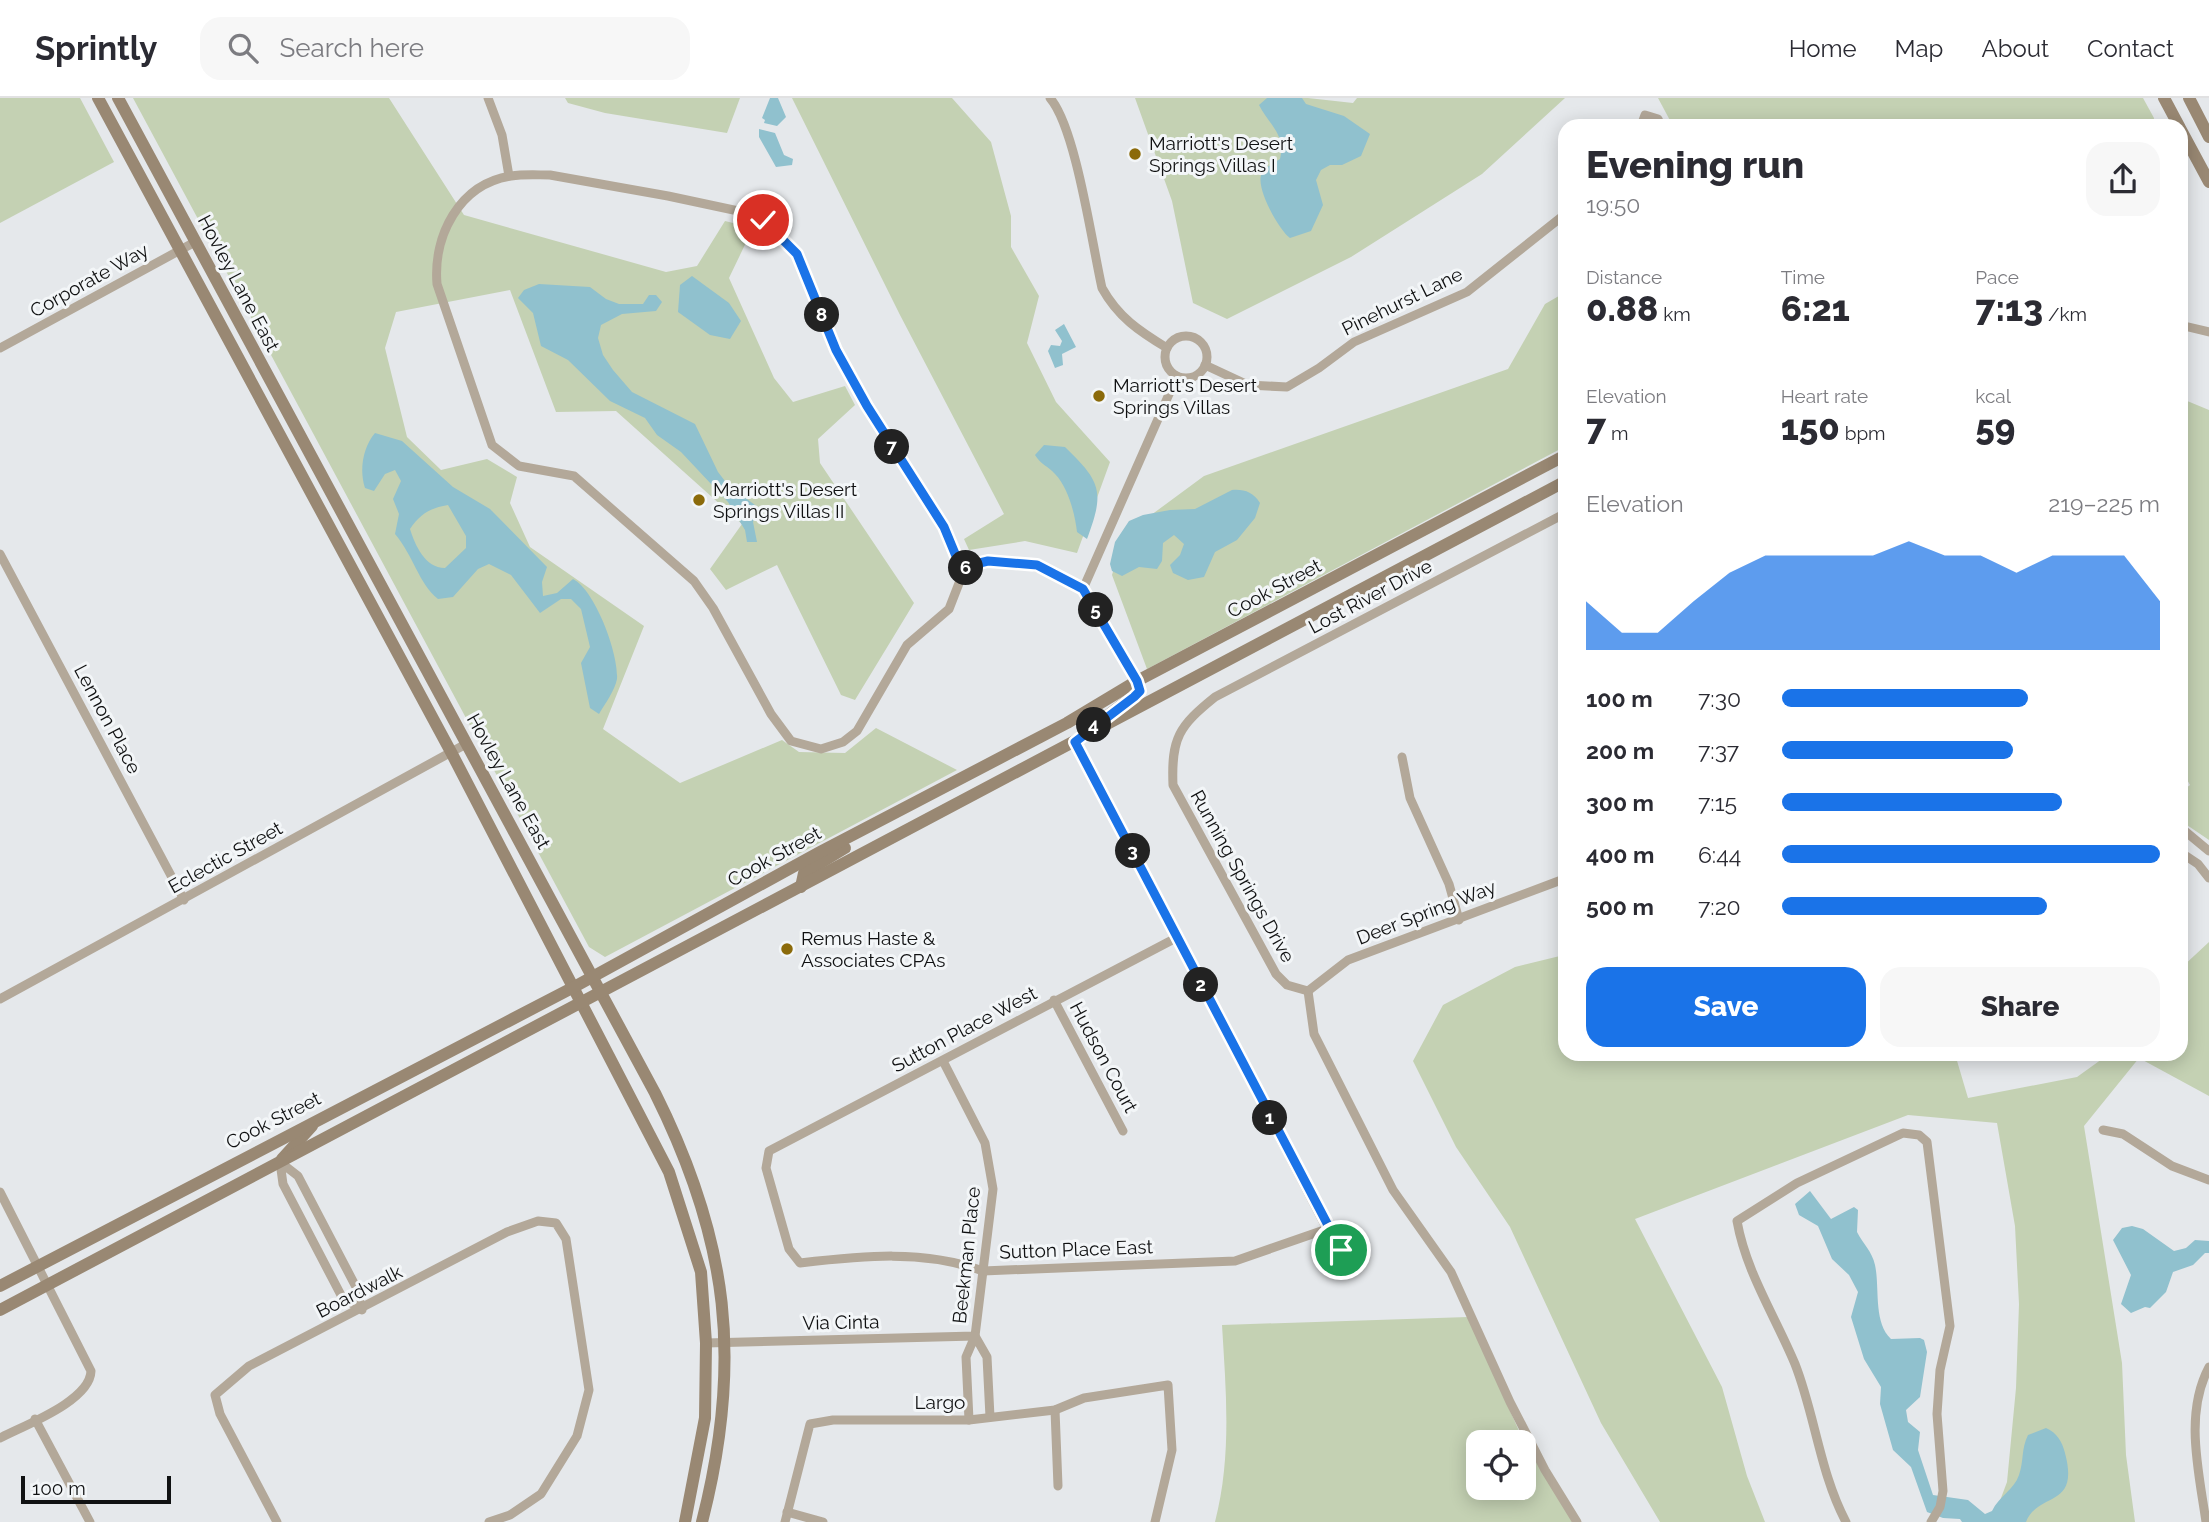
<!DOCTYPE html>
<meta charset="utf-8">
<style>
body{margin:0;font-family:Raleway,sans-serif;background:#f7f7f7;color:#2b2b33;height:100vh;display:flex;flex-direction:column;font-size:26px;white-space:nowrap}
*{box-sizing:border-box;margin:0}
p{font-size:23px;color:#7c7c81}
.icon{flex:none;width:38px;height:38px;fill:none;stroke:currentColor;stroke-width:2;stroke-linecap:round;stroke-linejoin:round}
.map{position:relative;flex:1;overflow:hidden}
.drawer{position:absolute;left:1558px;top:21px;width:630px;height:942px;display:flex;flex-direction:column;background:#fff;border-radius:21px;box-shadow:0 4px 18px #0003}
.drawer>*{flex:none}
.controls{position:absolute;left:1466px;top:1332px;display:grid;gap:14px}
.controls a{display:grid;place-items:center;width:70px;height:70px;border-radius:14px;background:#fff;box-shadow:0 4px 18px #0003;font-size:35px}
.scale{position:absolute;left:21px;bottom:18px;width:150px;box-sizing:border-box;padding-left:7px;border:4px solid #101112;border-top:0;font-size:19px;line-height:24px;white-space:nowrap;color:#101112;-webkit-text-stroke:5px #f3f6f8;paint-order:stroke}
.pin{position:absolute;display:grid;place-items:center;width:60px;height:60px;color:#fff;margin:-30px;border:4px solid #fff;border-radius:50%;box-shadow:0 2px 7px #0007}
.km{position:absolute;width:35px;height:35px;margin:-18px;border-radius:50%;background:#222;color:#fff;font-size:19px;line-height:35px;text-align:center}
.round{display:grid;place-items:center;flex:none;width:74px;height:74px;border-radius:21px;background:#f7f7f7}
.head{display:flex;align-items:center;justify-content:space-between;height:119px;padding:0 28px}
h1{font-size:38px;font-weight:800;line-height:52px}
.stats{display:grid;grid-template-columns:repeat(3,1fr);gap:10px;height:119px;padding:7px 28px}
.stats div{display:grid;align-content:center}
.stats b{font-size:35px;font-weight:800}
.stats small{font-size:19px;font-weight:400}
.stats p{font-size:19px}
.chart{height:196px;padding:14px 28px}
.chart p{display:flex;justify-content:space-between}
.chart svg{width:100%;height:126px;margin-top:7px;fill:#1a73e8;opacity:.7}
.action{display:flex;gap:14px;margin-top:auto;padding:14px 28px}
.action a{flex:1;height:80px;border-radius:21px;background:#1a73e8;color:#fff;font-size:28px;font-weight:800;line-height:80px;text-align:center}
.action a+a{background:#f7f7f7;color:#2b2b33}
ul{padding:0 28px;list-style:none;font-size:23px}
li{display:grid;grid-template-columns:112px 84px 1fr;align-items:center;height:52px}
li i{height:18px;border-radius:9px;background:#1a73e8}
header{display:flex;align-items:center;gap:42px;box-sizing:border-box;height:98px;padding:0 35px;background:#fff;border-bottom:2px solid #e1e1e2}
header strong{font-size:33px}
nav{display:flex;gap:38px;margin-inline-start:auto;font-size:24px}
.search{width:490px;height:63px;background:#f7f7f7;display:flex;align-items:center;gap:18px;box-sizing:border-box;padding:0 24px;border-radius:21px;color:#7c7c81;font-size:26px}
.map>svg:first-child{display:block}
</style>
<header>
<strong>Sprintly</strong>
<div class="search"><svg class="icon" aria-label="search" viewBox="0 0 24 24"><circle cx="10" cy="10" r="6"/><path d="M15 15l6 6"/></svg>Search here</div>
<nav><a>Home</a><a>Map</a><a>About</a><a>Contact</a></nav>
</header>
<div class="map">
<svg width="2209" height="1424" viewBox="0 0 2209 1424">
<rect width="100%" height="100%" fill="#e5e8eb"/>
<!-- green -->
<g fill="#c4d1b3">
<path d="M 0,0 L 80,0 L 114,64 L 0,125 Z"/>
<path d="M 133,0 L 389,0 L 464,117 L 666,174 L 697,168 L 725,123 L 753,130 L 729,180 L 774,280 L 793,304 L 845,288 L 855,307 L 818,341 L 820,365 L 914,505 L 855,602 L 841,597 L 777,467 L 726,492 L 710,471 L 742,426 L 616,313 L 556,314 L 510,192 L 396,214 L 385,250 L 407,339 L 441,372 L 487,361 L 517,379 L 510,405 L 530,449 L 644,528 L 603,631 L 680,685 L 782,642 L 799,654 L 845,655 L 876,630 L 957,672 L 605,859 L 589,849 Z"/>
<path d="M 565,0 L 740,0 L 727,35 L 605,15 L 568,5 Z"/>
<path d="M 792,0 L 952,0 L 991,44 L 1011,118 L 1011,149 L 1039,198 L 1027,245 L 1056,304 L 1110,364 L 1077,455 L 1025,443 L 969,452 L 964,441 L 1004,416 L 900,217 Z"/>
<path d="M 1135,0 L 1308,0 L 1353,5 L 1357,0 L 1565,0 L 1482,76 L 1351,159 L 1227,221 L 1193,205 L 1172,103 Z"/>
<path d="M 1658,0 L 2143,0 L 2154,20 L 2153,28 L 1673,28 Z"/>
<path d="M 1564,195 L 1564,349 L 1147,571 L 1112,477 L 1124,437 L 1204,378 L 1508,271 L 1545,206 Z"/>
<path d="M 2180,300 L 2209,312 L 2209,742 L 2181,723 L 2181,694 L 2190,687 L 2180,669 Z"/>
<path d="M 2209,844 L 2209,998 L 2139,960 L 2084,1028 L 2122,1265 L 2126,1357 L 2135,1424 L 1992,1424 L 2007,1384 L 2016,1290 L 2019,1206 L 2015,1128 L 1997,1025 L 1908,1017 L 1635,1121 L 1722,1289 L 1747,1378 L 1765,1424 L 1660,1424 L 1601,1325 L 1510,1129 L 1456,1049 L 1413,963 L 1443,907 L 1515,869 L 1564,857 L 1564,956 L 1955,956 L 1968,1000 L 2077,979 L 2109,956 L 2180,956 L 2181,870 Z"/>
<path d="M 1468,1219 L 1524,1344 L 1479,1344 L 1479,1390 L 1524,1390 L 1524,1344 L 1573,1424 L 1215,1424 C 1232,1358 1226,1294 1222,1227 Z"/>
</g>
<!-- water -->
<g fill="#90c1ce" fill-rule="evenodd">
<path d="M 770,0 L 778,0 L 786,19 L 777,28 L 764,25 L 765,22 L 762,20 Z"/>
<path d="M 1267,0 L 1302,0 L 1306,6 L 1344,18 L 1370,36 L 1361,58 L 1342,67 L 1330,67 L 1321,72 L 1316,82 L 1323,107 L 1311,133 L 1290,140 C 1279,132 1254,88 1262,75 C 1265,69 1274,65 1280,61 C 1286,36 1269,27 1259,7 Z"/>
<path d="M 759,31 L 775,35 L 784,57 L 793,61 L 792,67 L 776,69 L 759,39 Z"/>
<path d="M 692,178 L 729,205 L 741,223 L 730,241 L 710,237 L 678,214 L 680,187 Z"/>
<path d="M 539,186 L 590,189 L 606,201 L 619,206 L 643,206 L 649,197 L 656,197 L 662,204 L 656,213 L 622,216 L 601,227 L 598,240 L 603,257 L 613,272 L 632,294 L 695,326 L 718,374 L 728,387 L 759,410 L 753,424 L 757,444 L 747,444 L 745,432 L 728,404 L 681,354 L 657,337 L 645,320 L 610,303 L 568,262 L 541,248 L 533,215 L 518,200 L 524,192 Z"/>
<path d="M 1064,226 L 1076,249 L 1062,256 L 1063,267 L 1055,270 L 1048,253 L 1051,247 L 1060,248 L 1062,243 L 1055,232 Z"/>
<path d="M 375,335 L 402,343 L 453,389 L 490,411 L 547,469 L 542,484 L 543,498 L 557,495 L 573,481 C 595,492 619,556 617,581 C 615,592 605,606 599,616 L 590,610 L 581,565 L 590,549 L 581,511 L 571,501 L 561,501 L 540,515 L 511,477 L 489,466 L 478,471 L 453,499 L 438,501 C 419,486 413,457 395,436 L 399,416 L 393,401 L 401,383 L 395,372 L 385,376 L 374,393 L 365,390 C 359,372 363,349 375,335 ZM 448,407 L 466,438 L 466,450 L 445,470 C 425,470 415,447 410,431 C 420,416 430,410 448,407 Z"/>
<path d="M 1044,347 L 1065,349 C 1101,384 1105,393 1087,441 L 1077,434 C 1075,416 1068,389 1055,376 C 1048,368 1041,367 1035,357 Z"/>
<path d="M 1232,392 C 1244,391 1253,394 1260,405 L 1255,420 L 1237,442 L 1215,454 L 1204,479 L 1188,482 L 1173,475 L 1170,467 L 1180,457 L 1184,446 L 1174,437 L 1163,445 L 1162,463 L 1157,471 L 1139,469 L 1122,478 L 1112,473 L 1110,466 L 1115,444 L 1129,423 L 1143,417 L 1170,412 L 1195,411 Z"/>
<path d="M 1810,1093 L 1831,1121 L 1854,1109 L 1858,1112 L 1857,1134 C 1863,1146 1872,1153 1875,1167 C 1880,1190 1873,1224 1891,1241 L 1920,1240 L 1924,1242 L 1927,1254 L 1920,1299 L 1906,1312 L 1908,1324 L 1920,1334 L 1918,1352 L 1933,1397 L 1968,1402 L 1985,1416 L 1992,1413 C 1999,1398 2014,1392 2019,1377 C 2024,1363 2021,1351 2028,1337 L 2046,1330 C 2057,1335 2062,1343 2065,1355 C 2080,1411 2038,1393 2026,1424 L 1962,1424 L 1960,1421 L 1943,1420 L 1927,1414 L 1911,1369 L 1893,1352 L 1880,1306 L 1881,1289 L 1864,1261 L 1851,1219 L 1858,1194 L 1849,1177 L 1832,1161 L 1818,1128 L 1799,1117 L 1795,1106 Z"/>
<path d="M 2132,1128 L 2143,1131 L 2174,1153 L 2186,1150 L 2195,1142 L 2209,1143 L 2209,1155 L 2205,1155 L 2193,1167 L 2173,1174 L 2166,1194 L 2150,1210 L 2145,1209 L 2131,1215 L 2121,1206 L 2131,1177 L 2113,1142 L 2122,1130 Z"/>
</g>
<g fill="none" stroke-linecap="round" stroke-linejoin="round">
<!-- street -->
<g stroke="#b3a899" stroke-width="9">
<path d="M 488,0 L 502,37 L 509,78"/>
<path d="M 1050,0 C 1076,30 1092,146 1102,190 C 1118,219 1139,233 1167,250"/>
<path d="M 1641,28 L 1645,17 L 1658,21 L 1661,28"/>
<path d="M 550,77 L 668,98 L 743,114 L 763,122 L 797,156 L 836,252 L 867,308 L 944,429 L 963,475 L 949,511 L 907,547 L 857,633 L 843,644 L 821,651 L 791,643 L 771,616 L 713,510 L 694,483 L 574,378 L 519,368 L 492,347 L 437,186 C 433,138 459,86 511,78 C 524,76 537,77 550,77 Z"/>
<path d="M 2180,227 L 2209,234"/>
<circle cx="1186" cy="259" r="21"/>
<path d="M 0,250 L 195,144"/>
<path d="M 1205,267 L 1248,287 L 1287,289 L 1319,270 L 1354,244 L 1467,194 L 1564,117"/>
<path d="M 1564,416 L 1215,599 C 1179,628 1171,640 1173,687 L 1276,876 L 1287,887 L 1308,893 L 1314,936 L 1393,1092 L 1451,1174 L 1510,1304 L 1545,1372 L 1577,1424"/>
<path d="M 0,456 L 184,802"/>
<path d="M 963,475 L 967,468 C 1015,455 1042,470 1083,491"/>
<path d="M 1137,583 L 1083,491 L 1177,278"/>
<path d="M 1075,644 L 1327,1131 L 1341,1152"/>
<path d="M 1402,659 L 1410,700 L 1449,786 L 1459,822"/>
<path d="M 2180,729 L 2209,753"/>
<path d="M 2180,754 L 2198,766 L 2209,780"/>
<path d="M 1176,840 L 769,1053 L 766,1070 L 789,1151 L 800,1165 C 862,1158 924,1151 983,1173 L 1235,1163 L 1327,1131"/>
<path d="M 1308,893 L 1348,862 L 1564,781"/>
<path d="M 0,901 L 466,646"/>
<path d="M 1054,902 L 1123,1033"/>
<path d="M 2103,1032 L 2123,1036 L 2172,1068 L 2209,1082"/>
<path d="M 280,1064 L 298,1078 L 356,1189 L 362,1212 L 342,1199 L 283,1086 Z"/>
<path d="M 0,1094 L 91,1273 C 90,1303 25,1327 0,1340"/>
<path d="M 706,1245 L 975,1238 L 993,1091 L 985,1045 L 943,963"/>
<path d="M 1055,1312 L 1058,1388"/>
<path d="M 35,1321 L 90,1424"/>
<path d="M 969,1322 L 966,1259 L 975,1238 L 987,1259 L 990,1319"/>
<path d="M 787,1414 L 823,1424"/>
<path d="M 277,1424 L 220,1316 L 215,1297 L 249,1268 L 507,1134 L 538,1123 L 556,1125 L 566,1141 L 589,1292 L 577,1338 L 541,1396 L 510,1417 L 489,1424"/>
<path d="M 785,1424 L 810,1326 L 833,1322 L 969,1322 L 1055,1312 L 1084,1300 L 1168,1287 L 1172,1352 L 1155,1424"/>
<path d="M 1846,1424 C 1820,1375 1815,1317 1795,1266 C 1775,1218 1746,1174 1737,1123 L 1797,1085 L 1903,1035 L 1919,1037 L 1927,1044 L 1950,1228 L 1940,1272 L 1937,1316 L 1943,1393 L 1940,1409 L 1931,1424"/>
<path d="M 2206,1424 C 2199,1374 2184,1316 2209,1269"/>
</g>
<!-- secondary -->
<g stroke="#998873" stroke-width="12">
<path d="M 98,0 L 451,654 L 669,1074 L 701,1174 L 706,1245 L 705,1320 L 685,1424"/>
<path d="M 118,0 L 655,995 C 729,1143 743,1264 702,1424"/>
<path d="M 2164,0 L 2179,28"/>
<path d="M 2189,0 L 2209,39"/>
<path d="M 2180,30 L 2209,84"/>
<path d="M 1094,628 L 1140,593 L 1137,583"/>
<path d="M 801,789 L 804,775 L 845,750"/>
<path d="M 282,1061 L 312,1028"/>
<path d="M 0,1188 L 574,889 L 820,754 L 1067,625 L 1137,583 L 1564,358"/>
<path d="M 0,1212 L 1564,384"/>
</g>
</g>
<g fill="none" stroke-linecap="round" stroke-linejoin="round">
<defs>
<path id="route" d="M 763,122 L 797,156 L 836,252 L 867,308 L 944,429 L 963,475 L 967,468 L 988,463 L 1037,467 L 1083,491 L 1137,583 L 1140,593 L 1134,599 L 1075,644 L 1341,1152"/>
</defs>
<!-- route casing -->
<use href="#route" stroke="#fff" stroke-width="14"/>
<!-- route -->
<use href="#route" stroke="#1a73e8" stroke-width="9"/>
</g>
<!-- markers -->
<g fill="#8b6a0a" stroke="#f3f6f8" stroke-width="2.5">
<circle cx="1135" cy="56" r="7"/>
<circle cx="1099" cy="298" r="7"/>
<circle cx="699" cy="402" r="7"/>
<circle cx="787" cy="851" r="7"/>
</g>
<g text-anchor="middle" stroke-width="6" stroke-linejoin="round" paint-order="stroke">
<!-- poi labels -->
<g font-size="19" fill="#101112" stroke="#f3f6f8" text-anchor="start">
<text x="1149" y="52">Marriott's Desert<tspan x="1149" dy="22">Springs Villas I</tspan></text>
<text x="1113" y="294">Marriott's Desert<tspan x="1113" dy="22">Springs Villas</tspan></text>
<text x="713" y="398">Marriott's Desert<tspan x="713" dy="22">Springs Villas II</tspan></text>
<text x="801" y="847">Remus Haste &amp;<tspan x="801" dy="22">Associates CPAs</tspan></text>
</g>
<!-- street labels -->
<g font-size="19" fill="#101112" stroke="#f3f6f8">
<text transform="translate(89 182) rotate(-29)" y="7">Corporate Way</text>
<text transform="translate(239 185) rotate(62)" y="7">Hovley Lane East</text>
<text transform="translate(1402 203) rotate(-26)" y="7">Pinehurst Lane</text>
<text transform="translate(1274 490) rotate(-28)" y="7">Cook Street</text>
<text transform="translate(1370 498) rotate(-28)" y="7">Lost River Drive</text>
<text transform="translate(108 621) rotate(62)" y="7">Lennon Place</text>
<text transform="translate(509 683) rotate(61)" y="7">Hovley Lane East</text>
<text transform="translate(774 758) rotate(-29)" y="7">Cook Street</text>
<text transform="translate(225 759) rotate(-29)" y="7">Eclectic Street</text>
<text transform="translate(1243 778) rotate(61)" y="7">Running Springs Drive</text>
<text transform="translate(1426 814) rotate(-21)" y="7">Deer Spring Way</text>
<text transform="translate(964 931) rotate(-28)" y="7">Sutton Place West</text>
<text transform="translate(1104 959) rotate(62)" y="7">Hudson Court</text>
<text transform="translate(273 1022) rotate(-27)" y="7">Cook Street</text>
<text transform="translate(1076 1151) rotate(-2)" y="7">Sutton Place East</text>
<text transform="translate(966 1157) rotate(-84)" y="7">Beekman Place</text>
<text transform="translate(359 1193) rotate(-27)" y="7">Boardwalk</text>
<text transform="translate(841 1224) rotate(-1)" y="7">Via Cinta</text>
<text x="940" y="1311">Largo</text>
</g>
</g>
</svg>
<div class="controls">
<a><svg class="icon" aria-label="locate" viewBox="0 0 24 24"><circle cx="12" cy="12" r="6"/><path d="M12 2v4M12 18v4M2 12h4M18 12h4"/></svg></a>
</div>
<div class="scale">100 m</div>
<div class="pin" style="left:1341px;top:1152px;background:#1e9e55"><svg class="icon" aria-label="arrive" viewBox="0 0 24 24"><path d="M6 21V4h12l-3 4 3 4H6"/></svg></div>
<div class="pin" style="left:763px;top:122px;background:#d93025"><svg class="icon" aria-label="check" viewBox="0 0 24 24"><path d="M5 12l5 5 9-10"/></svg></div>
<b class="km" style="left:1270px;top:1020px">1</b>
<b class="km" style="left:1201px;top:887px">2</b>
<b class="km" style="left:1133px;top:753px">3</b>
<b class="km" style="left:1094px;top:627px">4</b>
<b class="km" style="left:1096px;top:512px">5</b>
<b class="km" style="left:966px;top:470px">6</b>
<b class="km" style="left:892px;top:349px">7</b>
<b class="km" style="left:822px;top:217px">8</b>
<section class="drawer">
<div class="head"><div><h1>Evening run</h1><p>19:50</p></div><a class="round"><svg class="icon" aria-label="share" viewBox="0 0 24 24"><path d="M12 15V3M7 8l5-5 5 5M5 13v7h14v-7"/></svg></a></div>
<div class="stats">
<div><p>Distance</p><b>0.88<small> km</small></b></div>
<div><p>Time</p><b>6:21</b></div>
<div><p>Pace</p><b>7:13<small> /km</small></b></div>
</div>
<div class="stats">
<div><p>Elevation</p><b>7<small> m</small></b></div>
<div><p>Heart rate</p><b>150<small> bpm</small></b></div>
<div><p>kcal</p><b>59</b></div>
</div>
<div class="chart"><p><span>Elevation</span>219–225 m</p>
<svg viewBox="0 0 160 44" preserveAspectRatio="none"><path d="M0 44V27L10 38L20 38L30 27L40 17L50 11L60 11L70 11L80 11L90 6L100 11L110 11L120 17L130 11L140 11L150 11L160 27V44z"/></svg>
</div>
<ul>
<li><b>100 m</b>7:30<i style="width:65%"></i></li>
<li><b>200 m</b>7:37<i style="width:61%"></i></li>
<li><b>300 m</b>7:15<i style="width:74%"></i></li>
<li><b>400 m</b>6:44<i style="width:100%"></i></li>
<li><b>500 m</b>7:20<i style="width:70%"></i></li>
</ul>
<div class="action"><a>Save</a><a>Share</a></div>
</section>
</div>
